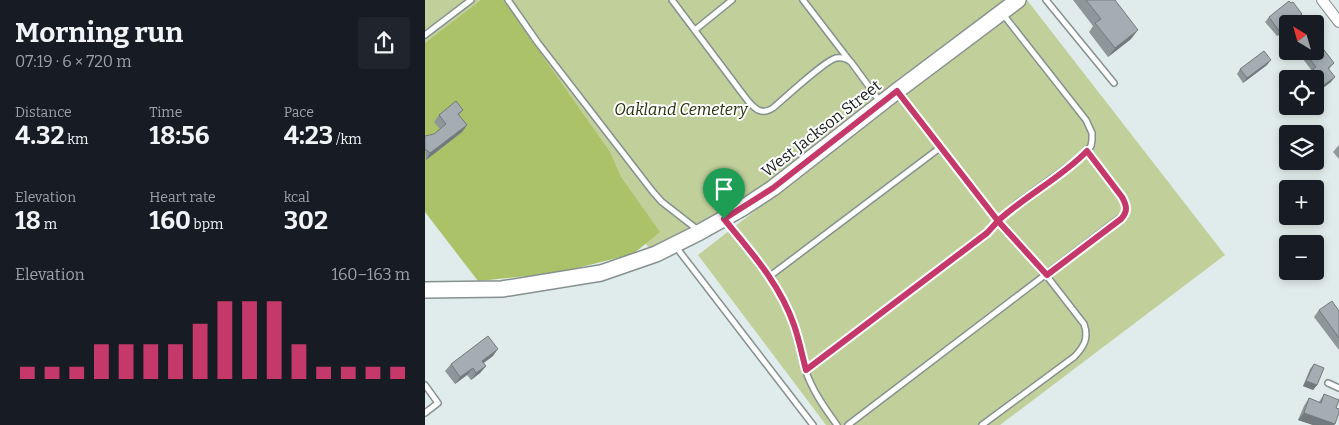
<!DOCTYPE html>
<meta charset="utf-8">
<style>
body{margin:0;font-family:Bitter,serif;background:#20242c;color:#f1f3f6;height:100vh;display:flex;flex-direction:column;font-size:19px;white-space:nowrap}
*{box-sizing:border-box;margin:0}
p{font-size:16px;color:#9ea1a6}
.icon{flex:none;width:28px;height:28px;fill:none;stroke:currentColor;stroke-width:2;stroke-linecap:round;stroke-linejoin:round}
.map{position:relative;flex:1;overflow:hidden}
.details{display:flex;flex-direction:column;background:#171b24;width:425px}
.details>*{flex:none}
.needle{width:32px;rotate:323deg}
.controls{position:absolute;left:854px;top:15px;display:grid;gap:10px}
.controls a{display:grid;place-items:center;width:45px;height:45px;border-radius:5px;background:#171b24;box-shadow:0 2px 8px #0003;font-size:25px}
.pin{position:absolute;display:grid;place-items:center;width:42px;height:42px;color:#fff;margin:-51px -21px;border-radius:50% 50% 50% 0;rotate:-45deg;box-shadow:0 0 5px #0007}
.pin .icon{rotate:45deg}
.round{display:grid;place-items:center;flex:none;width:52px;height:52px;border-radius:5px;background:#20242c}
.head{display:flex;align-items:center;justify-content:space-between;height:85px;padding:0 15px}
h1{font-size:28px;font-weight:700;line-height:38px}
.stats{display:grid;grid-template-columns:repeat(3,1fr);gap:8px;height:85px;padding:5px 15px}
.stats div{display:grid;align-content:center}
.stats b{font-size:25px;font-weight:700}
.stats small{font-size:14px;font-weight:400}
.stats p{font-size:14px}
.chart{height:140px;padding:10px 15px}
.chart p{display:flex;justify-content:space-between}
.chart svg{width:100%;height:90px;margin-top:5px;stroke:#c4386a;stroke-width:6}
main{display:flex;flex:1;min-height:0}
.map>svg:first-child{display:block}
</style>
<main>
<section class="details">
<div class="head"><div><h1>Morning run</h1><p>07:19 · 6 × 720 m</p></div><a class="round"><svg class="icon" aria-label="share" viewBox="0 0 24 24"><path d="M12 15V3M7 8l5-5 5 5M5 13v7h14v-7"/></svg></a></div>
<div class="stats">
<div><p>Distance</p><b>4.32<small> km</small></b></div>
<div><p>Time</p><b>18:56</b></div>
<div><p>Pace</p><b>4:23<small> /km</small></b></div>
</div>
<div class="stats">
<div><p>Elevation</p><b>18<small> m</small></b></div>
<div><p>Heart rate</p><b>160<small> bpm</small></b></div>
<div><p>kcal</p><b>302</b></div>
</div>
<div class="chart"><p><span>Elevation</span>160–163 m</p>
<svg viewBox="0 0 160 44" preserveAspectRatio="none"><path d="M5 44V38M15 44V38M25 44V38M35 44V27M45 44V27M55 44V27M65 44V27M75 44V17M85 44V6M95 44V6M105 44V6M115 44V27M125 44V38M135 44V38M145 44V38M155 44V38"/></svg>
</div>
</section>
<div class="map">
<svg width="914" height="425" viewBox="0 0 914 425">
<rect width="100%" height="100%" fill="#e0eceb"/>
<!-- green -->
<g fill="#c1d09b">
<path d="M 0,0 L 583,0 L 346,183 L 295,212 L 224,248 L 59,31 L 0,76 Z"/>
<path d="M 602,0 L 800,255 L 575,425 L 401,425 L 273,255 Z"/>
</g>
<!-- forest -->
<path fill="#abc269" d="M 56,0 L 78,0 L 185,152 L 196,177 L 235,232 L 208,254 L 132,273 L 53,281 L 0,212 L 0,43 Z"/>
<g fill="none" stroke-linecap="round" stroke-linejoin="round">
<defs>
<g id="lane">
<path d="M 83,0 L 113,43 L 228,192 L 237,202 L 273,230"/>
<path d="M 247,0 L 323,101 C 331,110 337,115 348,108 C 360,98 399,61 411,58 C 417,57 421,58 426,62 L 456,103"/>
<path d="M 378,0 L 424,60"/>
<path d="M 621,0 L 689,83"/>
<path d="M 270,30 L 307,0"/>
<path d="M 0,35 L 46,0"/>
<path d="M 473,92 L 573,221 L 621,275 L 659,324 C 664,338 659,347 649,357 L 557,425"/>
<path d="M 299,219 C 322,247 346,274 361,307 C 371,326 374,348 380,369 C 387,390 399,407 412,425"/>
<path d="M 251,247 L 388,425"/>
<path d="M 345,276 L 516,147"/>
<path d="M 381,370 L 562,233 L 590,205 L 656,157 L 666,146 L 667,140 L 667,133 L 661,120 L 577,13"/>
<path d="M 903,383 L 914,388"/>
<path d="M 0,385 L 13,403 L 0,413"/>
<path d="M 423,425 L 700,214 L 701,204 L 697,197 L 663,151"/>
</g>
<path id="street" d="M 897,0 L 914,22"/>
<path id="secondary" d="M 0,290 L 77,289 L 176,273 L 231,254 L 275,232 L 316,209 L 348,188 L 472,91 L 593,0"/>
</defs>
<!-- lane casing -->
<use href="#lane" stroke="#85908f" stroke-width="8"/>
<!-- street casing -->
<use href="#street" stroke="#85908f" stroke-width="12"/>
<!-- secondary casing -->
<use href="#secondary" stroke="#85908f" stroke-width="18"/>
<!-- lane -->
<use href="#lane" stroke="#fff" stroke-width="5"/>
<!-- street -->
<use href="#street" stroke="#fff" stroke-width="10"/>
<!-- secondary -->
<use href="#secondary" stroke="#fff" stroke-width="15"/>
</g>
<!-- wall -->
<g fill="#8d9699">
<path d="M 648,0 L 690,0 L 706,39 L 683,57 L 664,32 L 668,26 Z"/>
<path d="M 877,14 L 874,19 L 870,22 L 862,24 L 862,38 L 858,32 L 852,36 L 840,22 L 844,17 Z"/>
<path d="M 864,51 L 890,51 L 909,63 L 904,69 L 906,82 L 895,90 L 890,83 L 890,79 L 888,79 L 888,78 L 885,74 L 887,71 L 875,55 L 870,59 Z"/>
<path d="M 842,65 L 818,83 L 812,74 L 815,69 Z"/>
<path d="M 38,110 L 34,115 L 42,125 L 37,132 L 1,160 L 0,136 L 9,134 L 15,129 L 9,122 L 14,115 Z"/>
<path d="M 914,145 L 914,159 L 908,152 Z"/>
<path d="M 894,310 L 914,311 L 914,350 L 889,317 Z"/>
<path d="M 68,356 L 58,363 L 61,366 L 55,373 L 46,380 L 42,375 L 30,384 L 20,371 L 26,364 Z"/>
<path d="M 889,364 L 892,385 L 888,390 L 878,386 L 885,369 Z"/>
<path d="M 899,394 L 911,408 L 909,425 L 888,425 L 873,420 L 879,406 L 884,398 L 894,402 Z"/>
</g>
<!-- shaded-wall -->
<g fill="#737a7d">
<path d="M 877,14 L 874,19 L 868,24 L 869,21 Z"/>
<path d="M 861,27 L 858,32 L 852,36 L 855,32 Z"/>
<path d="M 713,30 L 706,39 L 683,57 L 690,48 Z"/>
<path d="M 878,51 L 875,55 L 870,59 L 874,54 Z"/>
<path d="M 846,60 L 842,65 L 818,83 L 822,78 Z"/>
<path d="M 910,77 L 906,82 L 895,90 L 899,85 Z"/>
<path d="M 42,125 L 37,132 L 1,160 L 5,153 Z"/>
<path d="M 73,349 L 68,356 L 52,368 L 57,361 Z"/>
<path d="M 61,366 L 55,373 L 46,380 L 51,373 Z"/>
<path d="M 48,368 L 42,375 L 30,384 L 35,377 Z"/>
<path d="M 881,381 L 892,385 L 888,390 L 878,386 Z"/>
<path d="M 879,413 L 910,424 L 909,425 L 888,425 L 873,420 Z"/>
</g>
<!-- building -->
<g fill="#a4aeb2" stroke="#737a7d">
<path d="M 661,0 L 690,0 L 713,30 L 690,48 L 670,23 L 676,19 Z"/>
<path d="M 864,1 L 866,3 L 868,2 L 877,14 L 869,21 L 871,24 L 862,24 L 862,29 L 861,27 L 855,32 L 844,17 Z"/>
<path d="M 890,38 L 909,63 L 903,68 L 910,77 L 899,85 L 891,75 L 892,74 L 888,69 L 891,67 L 879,51 L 890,51 Z"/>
<path d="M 839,51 L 846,60 L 822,78 L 815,69 Z"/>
<path d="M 871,51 L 877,51 L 874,54 Z"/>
<path d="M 31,101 L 38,110 L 33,114 L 42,125 L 5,153 L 2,150 L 0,150 L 0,136 L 9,134 L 21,124 L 14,115 Z"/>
<path d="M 907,301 L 914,311 L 914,338 L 894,310 Z"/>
<path d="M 63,336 L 73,349 L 57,361 L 61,366 L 51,373 L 48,368 L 35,377 L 26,364 Z"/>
<path d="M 889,364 L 899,368 L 892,385 L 881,381 Z"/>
<path d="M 899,394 L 914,400 L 911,408 L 914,409 L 914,413 L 910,424 L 879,413 L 884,398 L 896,403 Z"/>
</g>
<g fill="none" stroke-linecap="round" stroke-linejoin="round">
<defs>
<path id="route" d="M 299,219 C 326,252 355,284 369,325 C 374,339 377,355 381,370 L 562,233 L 573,221 L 622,275 L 696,219 C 703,211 702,206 697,197 L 662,151 C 636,178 601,195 573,221 L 472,91 L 348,188 L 299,219"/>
</defs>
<!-- route casing -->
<use href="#route" stroke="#fff" stroke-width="10"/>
<!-- route -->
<use href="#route" stroke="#c4386a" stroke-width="6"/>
</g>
<g text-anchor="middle" stroke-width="4" stroke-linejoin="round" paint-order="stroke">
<!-- park labels -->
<g font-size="16" font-style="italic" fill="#27300a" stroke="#fff">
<text x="256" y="115">Oakland Cemetery</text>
</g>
<!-- street labels -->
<g font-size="16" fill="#191e1d" stroke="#fff">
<text transform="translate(396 128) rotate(-38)" y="6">West Jackson Street</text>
</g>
</g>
</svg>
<div class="controls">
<a><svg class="needle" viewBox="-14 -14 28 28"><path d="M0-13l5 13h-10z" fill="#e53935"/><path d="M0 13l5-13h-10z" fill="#9ea1a6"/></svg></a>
<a><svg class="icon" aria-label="locate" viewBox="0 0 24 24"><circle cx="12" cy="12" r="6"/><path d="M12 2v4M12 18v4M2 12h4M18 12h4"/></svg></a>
<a><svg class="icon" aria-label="layers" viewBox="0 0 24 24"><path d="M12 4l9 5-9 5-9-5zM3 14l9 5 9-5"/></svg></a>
<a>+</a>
<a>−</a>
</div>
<div class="pin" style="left:299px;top:219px;background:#1e9e55"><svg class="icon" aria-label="arrive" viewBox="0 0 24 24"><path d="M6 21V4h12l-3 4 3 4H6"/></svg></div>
</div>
</main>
